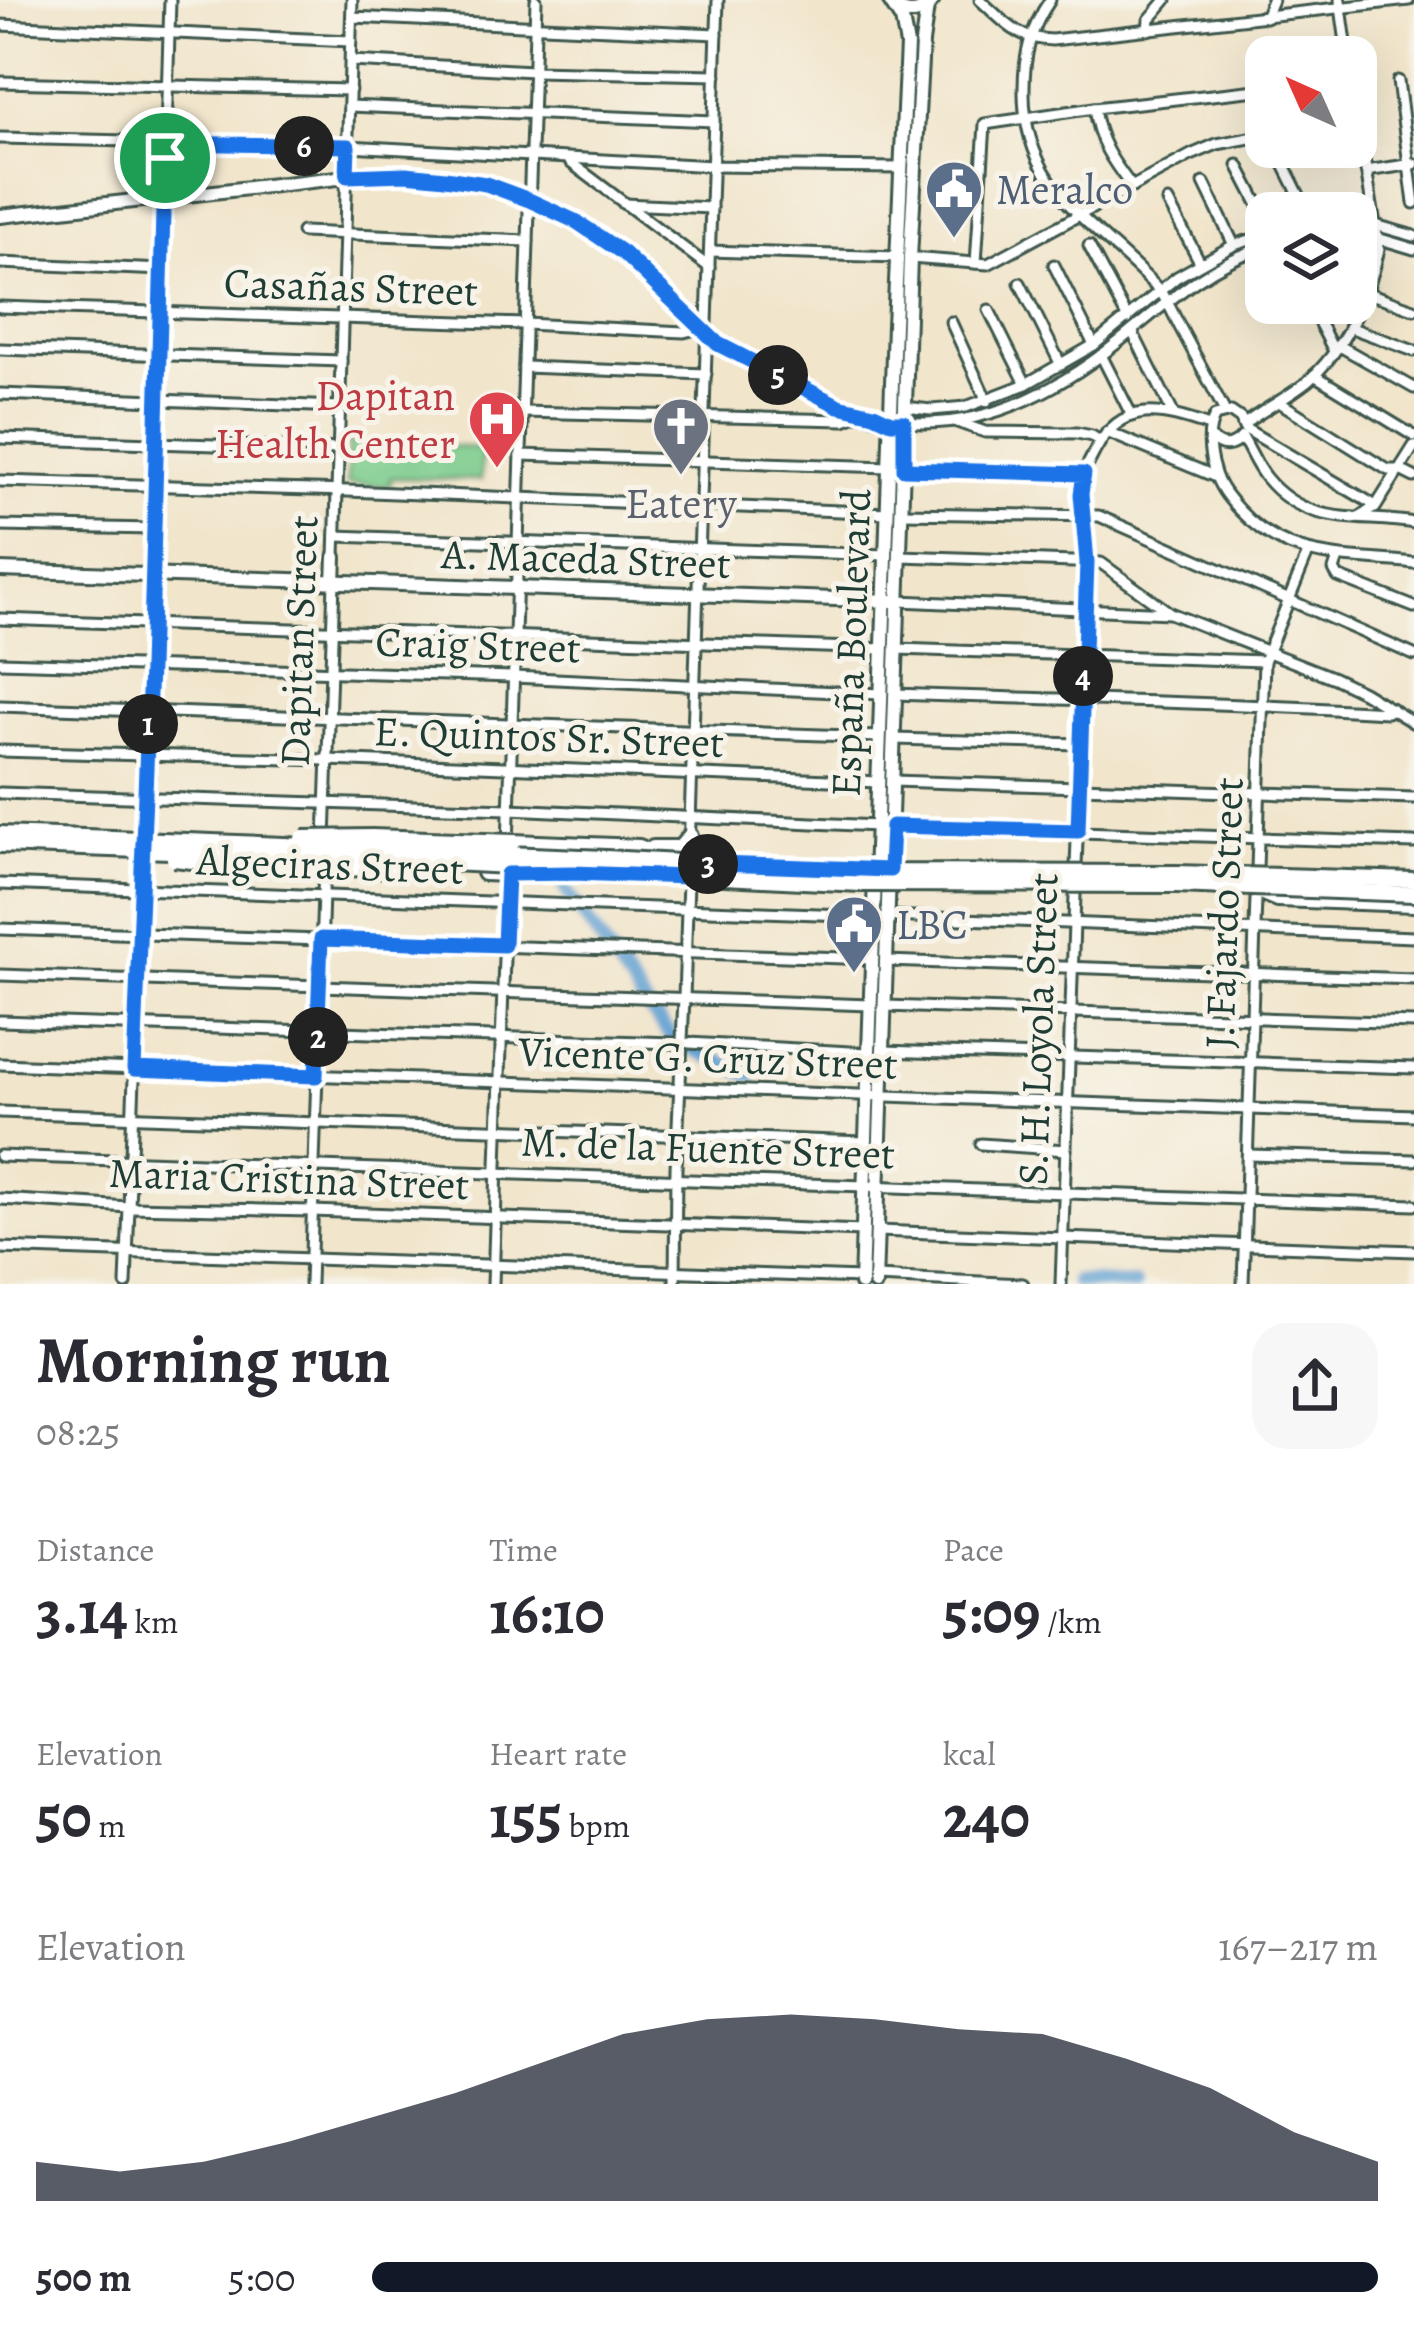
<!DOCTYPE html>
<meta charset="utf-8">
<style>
body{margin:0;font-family:Alegreya,serif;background:#f7f7f7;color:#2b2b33;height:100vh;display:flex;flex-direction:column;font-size:45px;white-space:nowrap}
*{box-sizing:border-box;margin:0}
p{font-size:39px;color:#7c7c81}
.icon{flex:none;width:66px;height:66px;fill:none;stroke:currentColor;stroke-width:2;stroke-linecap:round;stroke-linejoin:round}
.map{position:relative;height:1284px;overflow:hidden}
.sheet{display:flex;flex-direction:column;background:#fff;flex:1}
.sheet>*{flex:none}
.needle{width:78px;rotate:315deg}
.tools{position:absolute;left:1245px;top:36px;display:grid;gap:24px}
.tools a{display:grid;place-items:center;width:132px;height:132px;border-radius:24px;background:#fff;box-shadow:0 12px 48px #0002;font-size:60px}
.pin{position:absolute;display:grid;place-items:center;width:102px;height:102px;color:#fff;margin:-51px;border:6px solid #fff;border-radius:50%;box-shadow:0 3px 12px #0007}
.km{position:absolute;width:60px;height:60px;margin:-30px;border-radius:50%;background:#222;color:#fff;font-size:33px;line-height:60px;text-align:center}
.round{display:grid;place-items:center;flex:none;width:126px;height:126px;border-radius:36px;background:#f7f7f7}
.headline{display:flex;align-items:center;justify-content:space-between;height:204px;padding:0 36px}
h1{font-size:66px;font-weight:700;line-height:90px}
.figures{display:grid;grid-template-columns:repeat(3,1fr);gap:18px;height:204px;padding:12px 36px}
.figures div{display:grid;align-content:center}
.figures b{font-size:60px;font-weight:700}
.figures small{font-size:33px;font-weight:400}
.figures p{font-size:33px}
.chart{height:336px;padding:24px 36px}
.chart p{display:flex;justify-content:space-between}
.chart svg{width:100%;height:216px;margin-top:12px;fill:#111827;opacity:.7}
ul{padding:0 36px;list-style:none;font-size:39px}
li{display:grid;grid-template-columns:192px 144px 1fr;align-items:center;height:90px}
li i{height:30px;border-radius:15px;background:#111827}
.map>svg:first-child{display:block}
</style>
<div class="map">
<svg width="1414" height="1284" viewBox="0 0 1414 1284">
<rect width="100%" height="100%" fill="#f7f3e8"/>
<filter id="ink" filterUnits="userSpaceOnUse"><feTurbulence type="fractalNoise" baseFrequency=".00833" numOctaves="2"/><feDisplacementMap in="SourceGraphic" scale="24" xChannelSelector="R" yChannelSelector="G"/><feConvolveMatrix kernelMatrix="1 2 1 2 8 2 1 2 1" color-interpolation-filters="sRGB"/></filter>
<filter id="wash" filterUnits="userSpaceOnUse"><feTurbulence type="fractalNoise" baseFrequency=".004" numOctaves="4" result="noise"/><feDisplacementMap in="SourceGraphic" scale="48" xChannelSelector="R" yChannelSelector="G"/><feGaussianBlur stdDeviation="2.7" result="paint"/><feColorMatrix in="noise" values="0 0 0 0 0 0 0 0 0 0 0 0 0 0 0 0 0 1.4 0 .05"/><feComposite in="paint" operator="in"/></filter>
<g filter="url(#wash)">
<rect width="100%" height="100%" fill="#f1e5cb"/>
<!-- green -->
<path fill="#7acb8c" stroke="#4c8460" stroke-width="3" d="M 348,442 L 482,448 L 481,480 L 391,478 L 390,486 L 347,484 Z"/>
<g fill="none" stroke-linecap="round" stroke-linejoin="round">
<!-- river -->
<g stroke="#60a0d2" stroke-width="14">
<path d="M 562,858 L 565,888 L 571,898 L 645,1004 L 674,1040 L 751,1076"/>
<path d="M 1076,1281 L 1134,1284"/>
</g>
</g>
</g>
<g filter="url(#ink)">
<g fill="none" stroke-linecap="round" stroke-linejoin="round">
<defs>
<g id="minor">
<path d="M 980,0 C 1006,23 1016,39 1052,40 L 1409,0"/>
<path d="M 1050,0 C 1031,28 1024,54 1024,88 C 1022,191 1097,223 1158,289 C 1168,300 1174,316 1181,329 C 1196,357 1211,384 1225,412"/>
<path d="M 1340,0 L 1348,57"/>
<path d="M 352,17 L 717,34"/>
<path d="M 1265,17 L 1272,0"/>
<path d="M 0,25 L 351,41"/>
<path d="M 1148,30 L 1149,20 L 1166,0"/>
<path d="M 351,61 L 533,71 L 716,75"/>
<path d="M 1398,81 L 1414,203"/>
<path d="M 0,82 L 350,90"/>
<path d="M 349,106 L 714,121"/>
<path d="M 1094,108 C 1098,141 1112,161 1132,187"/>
<path d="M 0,138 L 348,146 L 713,166 L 901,168"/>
<path d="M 1275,147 L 1308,213"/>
<path d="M 570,162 L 709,267"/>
<path d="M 1238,165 L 1266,219"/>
<path d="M 1366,171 L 1414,164"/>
<path d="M 1204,183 L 1234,245"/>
<path d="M 1168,202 L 1200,262"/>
<path d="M 624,204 L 711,208"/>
<path d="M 1356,224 L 1375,225 L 1414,236"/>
<path d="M 302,232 L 528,241"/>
<path d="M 1356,236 L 1377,238 L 1414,249"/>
<path d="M 1089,246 L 1128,319"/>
<path d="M 710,251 L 897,257"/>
<path d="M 910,258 L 988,264 L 1191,155 L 1217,144 L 1266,135"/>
<path d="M 0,263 L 163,270"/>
<path d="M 976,263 L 985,124 L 1094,108 L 1266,89"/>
<path d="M 1054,265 L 1094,345"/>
<path d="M 1020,283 L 1061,365"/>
<path d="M 1365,292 L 1414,309"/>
<path d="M 1309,303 L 1334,351"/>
<path d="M 0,307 L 525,324 L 684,332 L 700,328"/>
<path d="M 989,310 L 1026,384"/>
<path d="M 951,322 L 987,401"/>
<path d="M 1349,327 L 1414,351"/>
<path d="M 1132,331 L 1173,413"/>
<path d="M 1338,345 L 1414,388"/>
<path d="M 0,349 L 341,361"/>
<path d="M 1101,355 L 1132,416"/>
<path d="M 524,367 L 706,374"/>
<path d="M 1314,375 L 1414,436"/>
<path d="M 0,394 L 339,407"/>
<path d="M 1279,402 L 1388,470 L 1400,470 L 1414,477"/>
<path d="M 905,407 L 931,410 L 966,407 L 1026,384 L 1094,345 L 1177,277 L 1234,245 L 1266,235"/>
<path d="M 522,412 L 844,420 L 861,413"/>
<path d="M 905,422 C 991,430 1068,385 1133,330 C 1175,295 1213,263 1266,246"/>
<path d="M 957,422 L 985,432 L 1077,433 L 1092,436 L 1100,441"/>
<path d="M 1243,425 C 1264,409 1287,398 1307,382 C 1344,350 1369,296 1379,249 L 1356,107"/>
<path d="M 1243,425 L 1241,419 L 1231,412 L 1215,416 C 1206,431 1209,454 1214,470 C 1218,486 1228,498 1239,510 C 1289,564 1347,555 1414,563"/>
<path d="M 1244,428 L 1376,506 L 1359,518"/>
<path d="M 1107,432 L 1216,477"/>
<path d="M 1242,437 C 1250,450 1256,466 1266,478 C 1307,528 1358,514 1414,523"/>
<path d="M 0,438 L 338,449"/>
<path d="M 1211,438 C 1221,449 1232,448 1242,437"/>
<path d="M 521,455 L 889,467"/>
<path d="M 903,469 L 1084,474"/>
<path d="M 0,481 L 347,491 L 888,513"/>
<path d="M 1375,508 L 1414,446"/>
<path d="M 902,513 L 1099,516 L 1414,655"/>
<path d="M 0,526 L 154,529"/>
<path d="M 336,536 L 886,555"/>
<path d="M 901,556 L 1101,563 L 1170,613 L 1334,678 L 1363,692 L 1414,723"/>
<path d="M 335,557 L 352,0"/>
<path d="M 1338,558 L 1334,570 L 1338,577 L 1414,607"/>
<path d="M 899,601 L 1170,613"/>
<path d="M 0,619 L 883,649"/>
<path d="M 897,649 L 1264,661"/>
<path d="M 0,662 L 513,677 L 881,694"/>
<path d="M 896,694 C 1060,700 1223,702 1387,712 L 1391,708"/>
<path d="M 0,706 L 880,737"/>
<path d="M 894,739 L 1080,744"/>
<path d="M 0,751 L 327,760 L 879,782"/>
<path d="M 893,781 L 1414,798"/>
<path d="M 0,793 L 509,809 L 877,826"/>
<path d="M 892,826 L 1414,843"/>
<path d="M 325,840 L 334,582"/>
<path d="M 508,846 L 536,0"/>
<path d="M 507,874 L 540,874"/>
<path d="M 0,884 L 874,916"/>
<path d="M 1383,886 L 1414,887"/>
<path d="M 889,916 L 1414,937"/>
<path d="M 0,929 L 872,959"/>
<path d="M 886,961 L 1414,979"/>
<path d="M 0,975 L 870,1005"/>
<path d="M 885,1006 L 1414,1023"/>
<path d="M 0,1021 L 674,1043"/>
<path d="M 689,1043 L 868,1053"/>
<path d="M 883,1051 L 1414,1068"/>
<path d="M 0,1064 L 1414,1115"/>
<path d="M 0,1112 L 865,1142"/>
<path d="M 981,1144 L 1066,1150"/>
<path d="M 1249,1155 L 1414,1160"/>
<path d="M 0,1156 L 1414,1205"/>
<path d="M 0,1199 L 129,1207 L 312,1211 L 863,1231"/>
<path d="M 877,1231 L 1414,1251"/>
<path d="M 0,1248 L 861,1278"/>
<path d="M 875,1277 L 1023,1284"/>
<path d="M 126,1284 L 150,668 L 170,0"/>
<path d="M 310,1284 L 324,863"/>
<path d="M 493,1284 L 507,869"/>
<path d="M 675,1284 L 676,1168 L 684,998 L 718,0"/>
<path d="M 1061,1284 L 1087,562 C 1087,537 1078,510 1081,486 C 1082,474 1089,462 1095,451 C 1122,399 1163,410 1209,426"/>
<path d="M 1243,1284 L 1264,661 L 1308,553"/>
</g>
<g id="major">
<path d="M 896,8 C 910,17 923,14 933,0"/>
<path d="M 0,216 L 373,174 C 462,173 550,195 621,251 C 650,274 673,303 700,328 C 721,347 745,358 770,371 C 811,392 851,413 896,422"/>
<path d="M 0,570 L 892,601"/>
<path d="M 334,582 L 335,557"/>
<path d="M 861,1284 L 894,325 L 907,45 L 902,20 L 889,0"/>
<path d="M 875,1284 L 910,258 L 922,43 L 927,7"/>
</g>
<g id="highway">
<path d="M 0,834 L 113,838"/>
<path d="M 513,842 L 639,847 L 672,861"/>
<path d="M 0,845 L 110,849"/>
<path d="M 653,848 L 680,848 L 690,836"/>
<path d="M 484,873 L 507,874"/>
<path d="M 1258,883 L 1265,894 L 1277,899 L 1414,904"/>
</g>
</defs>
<!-- minor casing -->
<use href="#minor" stroke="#3e564b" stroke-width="15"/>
<!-- major casing -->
<use href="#major" stroke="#3e564b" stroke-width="18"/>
<!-- highway casing -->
<use href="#highway" stroke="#3e564b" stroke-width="20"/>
<!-- minor -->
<use href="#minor" stroke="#fff" stroke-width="9"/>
<!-- major -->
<use href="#major" stroke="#fff" stroke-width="12"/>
<!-- highway -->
<use href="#highway" stroke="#fff" stroke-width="14"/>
<defs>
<g id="highway-bridge">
<path d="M 113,838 L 606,858 L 861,872 L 1177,873 L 1414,880"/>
<path d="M 302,838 L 372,837 L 513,842"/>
<path d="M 110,849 L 295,855 L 861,884 L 1176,885 L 1414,894"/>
<path d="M 174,859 L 220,864 L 440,871"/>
</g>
</defs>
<!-- highway-bridge casing -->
<use href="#highway-bridge" stroke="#3e564b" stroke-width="20" stroke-linecap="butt"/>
<!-- highway-bridge -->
<use href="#highway-bridge" stroke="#fff" stroke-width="14"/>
</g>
</g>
<g fill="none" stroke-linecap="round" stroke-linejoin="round" filter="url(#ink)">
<defs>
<path id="route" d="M 165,143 L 348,146 L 347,176 L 406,174 L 445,178 L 486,184 L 529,200 L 577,222 L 623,253 L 718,344 L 839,406 L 874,414 L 891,422 L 904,422 L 904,469 L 1084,474 L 1081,494 L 1087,562 L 1078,831 L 892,826 L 890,870 L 689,863 L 688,877 L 573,873 L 507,874 L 504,945 L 321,939 L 316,1076 L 134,1069 L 150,668 Z"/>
</defs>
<!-- route casing -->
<use href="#route" stroke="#fff" stroke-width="24"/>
<!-- route -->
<use href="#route" stroke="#1a73e8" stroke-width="15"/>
</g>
<!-- icons -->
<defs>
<symbol id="civic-pin" viewBox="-11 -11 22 30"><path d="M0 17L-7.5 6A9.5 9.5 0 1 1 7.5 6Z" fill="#5c6f8a" stroke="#f7f3e8"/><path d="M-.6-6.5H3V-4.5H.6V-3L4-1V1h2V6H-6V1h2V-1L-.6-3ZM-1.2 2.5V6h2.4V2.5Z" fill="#fff"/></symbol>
<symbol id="hospital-pin" viewBox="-11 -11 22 30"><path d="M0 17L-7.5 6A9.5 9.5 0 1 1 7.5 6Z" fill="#e0444e" stroke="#f7f3e8"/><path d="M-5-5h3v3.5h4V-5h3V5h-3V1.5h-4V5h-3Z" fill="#fff"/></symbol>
<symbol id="church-pin" viewBox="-11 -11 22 30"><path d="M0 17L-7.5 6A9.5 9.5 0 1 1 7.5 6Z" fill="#6b7280" stroke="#f7f3e8"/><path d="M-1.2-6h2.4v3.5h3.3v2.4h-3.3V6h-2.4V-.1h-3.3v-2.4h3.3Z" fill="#fff"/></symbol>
</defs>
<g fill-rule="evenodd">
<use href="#civic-pin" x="921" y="156" width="66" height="90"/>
<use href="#hospital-pin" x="464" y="386" width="66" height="90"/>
<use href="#church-pin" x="648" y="393" width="66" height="90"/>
<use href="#civic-pin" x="821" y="891" width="66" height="90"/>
</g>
<g text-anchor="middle" stroke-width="10" stroke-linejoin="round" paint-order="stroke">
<!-- service labels -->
<g font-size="42" fill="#4e5e75" stroke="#f7f3e8" text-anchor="start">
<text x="996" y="204">Meralco</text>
<text x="896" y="939">LBC</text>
</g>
<!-- street labels -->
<g font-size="42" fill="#1f3d34" stroke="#f7f3e8">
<text transform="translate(351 286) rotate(2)" y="15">Casañas Street</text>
<text transform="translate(586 558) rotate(2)" y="15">A. Maceda Street</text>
<text transform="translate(298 641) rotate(-88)" y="15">Dapitan Street</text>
<text transform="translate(850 643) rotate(-88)" y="15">España Boulevard</text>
<text transform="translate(478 644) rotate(2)" y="15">Craig Street</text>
<text transform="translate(549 736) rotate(2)" y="15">E. Quintos Sr. Street</text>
<text transform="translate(330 864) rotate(2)" y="15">Algeciras Street</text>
<text transform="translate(1223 913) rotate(-88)" y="15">J. Fajardo Street</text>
<text transform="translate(1037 1029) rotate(-88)" y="15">S. H. Loyola Street</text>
<text transform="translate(708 1057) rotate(2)" y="15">Vicente G. Cruz Street</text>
<text transform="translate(708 1147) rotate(2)" y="15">M. de la Fuente Street</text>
<text transform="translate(289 1178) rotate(2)" y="15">Maria Cristina Street</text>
</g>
<!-- health labels -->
<g font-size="42" fill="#be3a42" stroke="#f7f3e8" text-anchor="end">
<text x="455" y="410">Dapitan<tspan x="455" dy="48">Health Center</tspan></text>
</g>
<!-- worship labels -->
<g font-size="42" fill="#5b616d" stroke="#f7f3e8">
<text x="681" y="518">Eatery</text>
</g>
</g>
</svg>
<div class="tools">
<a><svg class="needle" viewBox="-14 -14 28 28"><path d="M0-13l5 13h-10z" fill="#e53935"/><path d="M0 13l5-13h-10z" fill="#7c7c81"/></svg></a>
<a><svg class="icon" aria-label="layers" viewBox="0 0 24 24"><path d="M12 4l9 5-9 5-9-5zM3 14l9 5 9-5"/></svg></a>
</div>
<div class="pin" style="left:165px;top:158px;background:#1e9e55"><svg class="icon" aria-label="arrive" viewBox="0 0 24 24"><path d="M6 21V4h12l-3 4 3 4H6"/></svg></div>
<b class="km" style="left:148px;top:724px">1</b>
<b class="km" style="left:318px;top:1037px">2</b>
<b class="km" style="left:708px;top:864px">3</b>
<b class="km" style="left:1083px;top:676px">4</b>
<b class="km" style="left:778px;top:375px">5</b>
<b class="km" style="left:304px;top:146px">6</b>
</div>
<section class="sheet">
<div class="headline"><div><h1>Morning run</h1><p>08:25</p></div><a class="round"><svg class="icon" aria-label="share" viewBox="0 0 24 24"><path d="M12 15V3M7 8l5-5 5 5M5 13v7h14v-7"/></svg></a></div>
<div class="figures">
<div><p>Distance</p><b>3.14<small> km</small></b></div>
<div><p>Time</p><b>16:10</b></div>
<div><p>Pace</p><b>5:09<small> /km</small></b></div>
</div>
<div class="figures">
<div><p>Elevation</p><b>50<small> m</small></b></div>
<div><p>Heart rate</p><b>155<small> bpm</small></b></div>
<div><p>kcal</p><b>240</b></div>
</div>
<div class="chart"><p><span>Elevation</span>167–217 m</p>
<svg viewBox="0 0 160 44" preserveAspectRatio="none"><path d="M0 44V36L10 38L20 36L30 32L40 27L50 22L60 16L70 10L80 7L90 6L100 7L110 9L120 10L130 15L140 21L150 30L160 36V44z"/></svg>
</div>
<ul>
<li><b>500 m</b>5:00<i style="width:100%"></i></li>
</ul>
</section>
